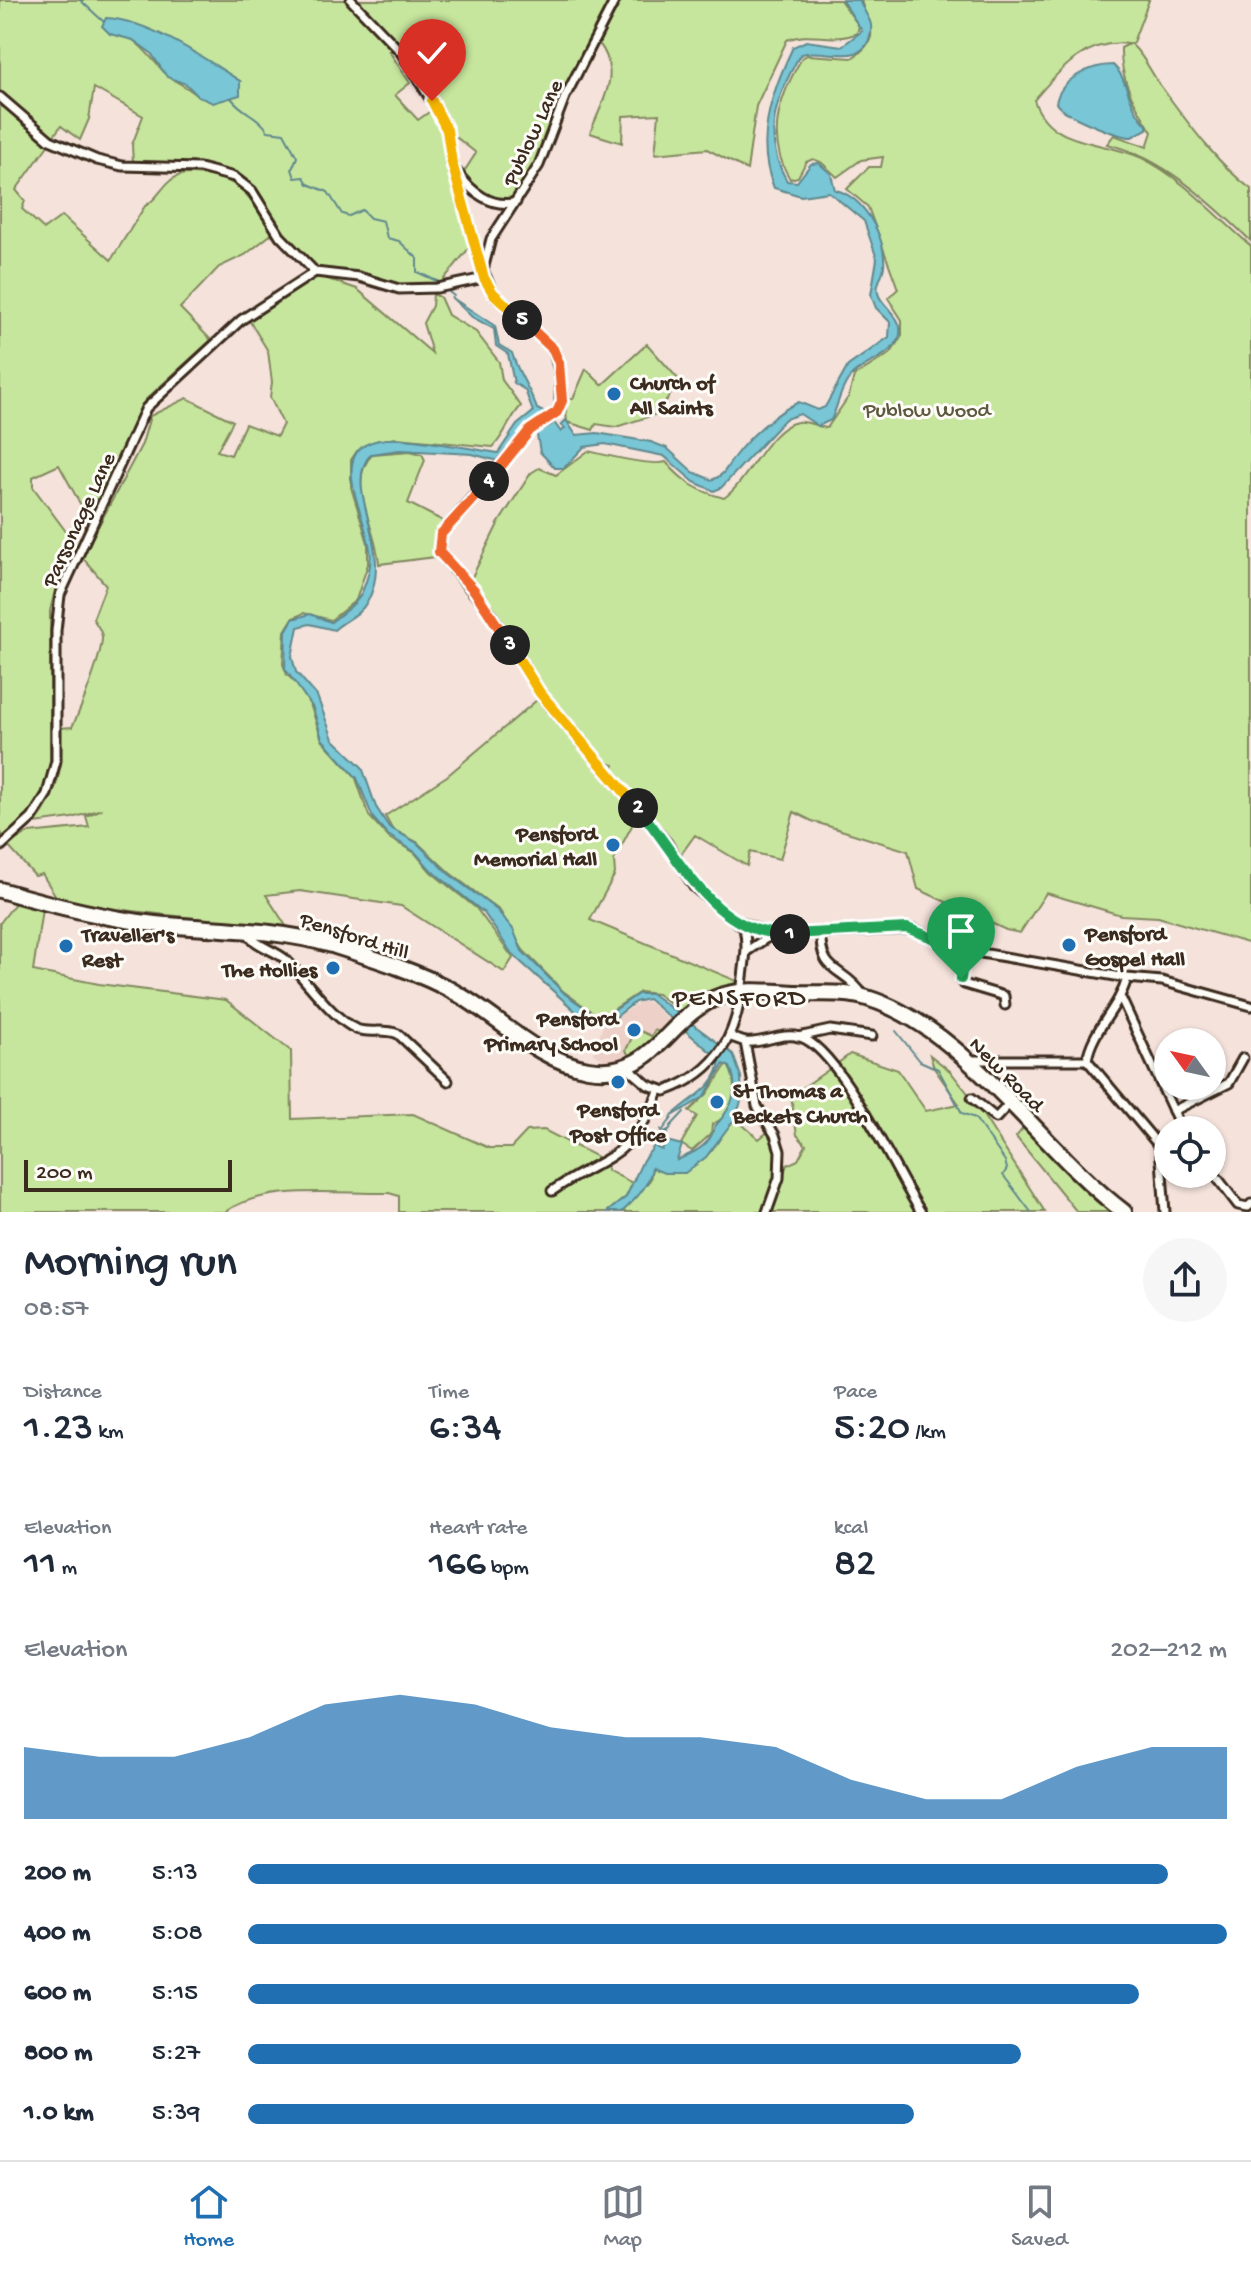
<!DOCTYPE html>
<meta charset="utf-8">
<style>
body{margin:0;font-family:"Gochi Hand",sans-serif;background:#f6f6f7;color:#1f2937;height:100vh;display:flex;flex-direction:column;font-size:30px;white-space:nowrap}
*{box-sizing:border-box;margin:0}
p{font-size:26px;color:#747a83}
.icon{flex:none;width:44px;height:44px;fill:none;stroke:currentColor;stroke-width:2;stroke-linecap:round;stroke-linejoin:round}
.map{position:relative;height:1212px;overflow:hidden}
.sheet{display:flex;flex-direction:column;background:#fff;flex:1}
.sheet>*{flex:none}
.needle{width:52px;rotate:303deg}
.fabs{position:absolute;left:1154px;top:1028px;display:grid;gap:16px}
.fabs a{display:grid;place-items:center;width:72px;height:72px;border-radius:50%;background:#fff;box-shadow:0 2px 6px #0004;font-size:40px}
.scale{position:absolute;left:24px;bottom:20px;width:208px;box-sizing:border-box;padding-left:8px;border:4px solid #3b2a1e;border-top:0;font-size:22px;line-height:28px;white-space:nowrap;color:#3b2a1e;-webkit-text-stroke:6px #fdfcf7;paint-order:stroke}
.pin{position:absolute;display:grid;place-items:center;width:68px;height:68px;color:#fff;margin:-82px -34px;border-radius:50% 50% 50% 0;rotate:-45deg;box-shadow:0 0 8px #0007}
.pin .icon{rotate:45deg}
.km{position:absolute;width:40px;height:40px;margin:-20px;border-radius:50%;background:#222;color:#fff;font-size:22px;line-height:40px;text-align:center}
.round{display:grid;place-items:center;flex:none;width:84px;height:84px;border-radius:42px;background:#f6f6f7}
.overview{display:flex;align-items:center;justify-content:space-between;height:136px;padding:0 24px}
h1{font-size:44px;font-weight:600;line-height:60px}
.metrics{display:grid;grid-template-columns:repeat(3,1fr);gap:12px;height:136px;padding:8px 24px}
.metrics div{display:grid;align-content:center}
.metrics b{font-size:40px;font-weight:600}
.metrics small{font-size:22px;font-weight:400}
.metrics p{font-size:22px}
.chart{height:224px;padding:16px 24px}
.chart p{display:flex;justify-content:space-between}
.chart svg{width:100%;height:144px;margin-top:8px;fill:#1f6fb2;opacity:.7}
ul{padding:0 24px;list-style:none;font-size:26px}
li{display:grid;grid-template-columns:128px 96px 1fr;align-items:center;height:60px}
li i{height:20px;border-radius:10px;background:#1f6fb2}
.menu{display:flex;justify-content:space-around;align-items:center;height:112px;border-top:2px solid #e0e1e3;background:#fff;font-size:22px;color:#747a83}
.menu a{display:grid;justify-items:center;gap:4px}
.menu .active{color:#1f6fb2}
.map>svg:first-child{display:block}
</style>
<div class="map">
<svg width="1251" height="1212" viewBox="0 0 1251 1212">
<rect width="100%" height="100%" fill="#f4e2db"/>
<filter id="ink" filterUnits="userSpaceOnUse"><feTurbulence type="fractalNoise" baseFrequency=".0125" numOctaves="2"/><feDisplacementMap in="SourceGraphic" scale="16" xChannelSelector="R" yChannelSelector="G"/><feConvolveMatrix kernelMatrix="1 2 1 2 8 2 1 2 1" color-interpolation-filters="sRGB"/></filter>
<g filter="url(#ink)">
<!-- built -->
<path fill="#edd0c7" d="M 642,1001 L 652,1004 L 672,1024 L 639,1055 L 616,1066 L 593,1054 L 603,1026 Z"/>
<!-- green -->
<g fill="#c7e69d" stroke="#81885e" stroke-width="2" fill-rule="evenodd">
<path d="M 0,0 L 611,0 L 587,44 L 543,150 L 515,199 L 505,203 L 477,191 L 462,175 L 476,153 L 451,133 L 426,81 L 403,51 L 389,51 L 410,83 L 395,95 L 418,120 L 432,110 L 444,131 L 470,247 L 440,284 L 398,286 L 369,275 L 319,268 L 282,233 L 259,193 L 240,177 L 219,168 L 133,163 L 132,145 L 143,116 L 94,88 L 89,119 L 80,140 L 61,126 L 52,138 L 0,93 ZM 133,40 L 193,54 L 240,81 L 199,97 C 190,88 181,85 171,78 C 157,67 148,51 133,40 Z"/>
<path d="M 622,0 L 840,0 L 859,26 L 857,33 C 833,44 810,30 787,40 L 756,106 L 747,170 L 707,149 L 655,154 L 659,114 L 623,116 L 622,143 L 590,133 C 602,102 623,72 598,42 Z"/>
<path d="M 861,0 L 1149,0 L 1132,45 C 1145,57 1150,71 1160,85 C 1186,120 1216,163 1251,189 L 1251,241 C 1210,202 1163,157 1107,144 L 1114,135 L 1147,147 L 1152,132 C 1135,105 1120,81 1121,48 L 1129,44 C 1086,38 1059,71 1034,100 C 1050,148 1104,140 1142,158 C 1183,178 1217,217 1251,246 L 1251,944 L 1158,917 L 1121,915 L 1046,893 L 1020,933 L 1006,930 L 918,889 L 908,851 L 812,821 L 794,812 L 780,859 L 750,852 L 747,866 L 695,835 L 679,857 L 612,771 L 614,765 L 603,762 L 545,692 L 471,579 L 498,524 L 531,473 L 539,468 L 556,475 L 588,451 C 605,455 652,467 666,462 C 684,483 698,491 724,498 C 749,481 767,428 797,422 C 805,420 818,427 827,428 L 849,396 L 854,376 L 891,353 L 902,336 L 902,320 L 888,298 L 898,289 L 868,207 L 847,189 L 869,167 L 881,167 L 883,157 L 861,160 L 837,177 L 821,162 L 813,159 L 806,162 L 798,177 L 790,179 C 765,138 779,97 802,58 L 807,55 L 852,58 C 885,37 867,25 861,0 Z"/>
<path d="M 0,103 L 49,144 L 16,190 L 25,201 L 22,209 L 44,229 L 62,216 L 111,260 L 145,206 C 159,199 163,182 178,176 C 185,173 195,174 203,175 C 241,177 254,203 274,232 L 245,255 L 219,267 L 180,308 L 211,340 L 145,400 L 89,520 L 59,465 L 33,477 L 33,487 L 76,545 L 55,590 L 50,611 L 50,770 L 36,808 L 3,837 L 0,830 Z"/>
<path d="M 316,275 L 357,289 L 432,353 L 423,323 L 432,306 L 433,294 L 440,297 L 448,315 L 476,332 L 499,362 L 502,380 L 521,406 C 509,419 505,435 493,447 L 397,438 L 376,441 L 357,451 L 351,460 L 351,487 L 368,543 L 368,564 L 356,600 L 331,620 L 304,613 L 293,618 L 285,631 L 283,664 L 287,675 L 297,684 L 311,707 L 322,740 L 355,776 L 369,816 L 389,838 L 415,853 L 431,872 L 476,908 L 513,958 L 504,972 L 401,906 L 300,891 L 266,895 L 288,929 L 72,904 L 57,898 L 42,874 L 35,876 L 7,845 L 28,833 L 89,827 L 86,816 L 102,809 L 72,818 L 35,823 C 59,795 64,764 60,728 L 72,727 C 81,709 103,653 102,636 C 101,630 97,625 93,619 L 106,585 L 82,557 L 142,444 L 150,416 L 187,398 L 233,421 L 217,451 L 231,455 L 245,424 L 277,436 L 283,424 L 270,397 L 272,382 L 268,351 L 249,320 Z"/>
<path d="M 647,344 L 680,381 L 657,414 L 616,427 L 596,424 L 593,430 L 567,422 L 565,399 L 573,399 L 586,369 L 602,385 Z"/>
<path d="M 410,451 L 422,454 L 425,460 L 408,503 L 447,523 L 435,543 L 435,557 L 379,564 C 378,532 344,480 373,454 Z"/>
<path d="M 537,700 L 638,814 L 614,860 L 615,874 L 590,920 L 737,981 L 736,987 L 711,992 L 683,1013 L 657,994 L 640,992 L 608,1013 L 595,1014 L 563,991 L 523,950 L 500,911 L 450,873 L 417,842 L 392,829 L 385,816 L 447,776 Z"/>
<path d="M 16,902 L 42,909 L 33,971 L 99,984 L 226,1000 L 291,1051 L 292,1119 L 413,1114 L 489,1148 L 511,1148 L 527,1131 L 544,1130 L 607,1162 L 607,1170 L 634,1184 L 626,1197 L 607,1212 L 399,1212 L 399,1196 L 389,1193 C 339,1194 266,1183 225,1212 L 0,1212 L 0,923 Z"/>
<path d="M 636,1029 L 651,1036 L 655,1030 L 662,1033 L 630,1059 L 626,1050 Z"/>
<path d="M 850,1054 L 898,1070 L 926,1111 L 959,1104 L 934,1068 L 930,1055 L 950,1071 L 974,1101 L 1045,1212 L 925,1212 L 848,1076 L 837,1064 Z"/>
<path d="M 727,1064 C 740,1083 735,1116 712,1124 L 711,1134 L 692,1151 L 681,1144 L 697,1116 L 689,1111 L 707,1094 Z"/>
<path d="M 831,1068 L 840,1078 L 915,1212 L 768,1212 L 787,1165 L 798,1160 L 806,1145 L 797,1135 L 791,1096 Z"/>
<path d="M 737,1120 L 759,1139 L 769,1131 C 789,1155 775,1187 766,1212 L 622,1212 L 650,1180 L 652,1168 C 691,1180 711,1157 729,1123 Z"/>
<path d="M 1024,1127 L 1117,1212 L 1077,1212 L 1016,1137 Z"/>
</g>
<!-- water -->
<g fill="#78c6d6" stroke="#60888c" stroke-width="2">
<path d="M 842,0 L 860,0 C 861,10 873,19 871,30 C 867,72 820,45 800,55 C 776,97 761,136 787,181 L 797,182 L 811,164 L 819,163 L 831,174 L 835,190 C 863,195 887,238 884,266 C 883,277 874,285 879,296 C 885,309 906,320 899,338 C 889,360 861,362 848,380 C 840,391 837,408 831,420 L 818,426 L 800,414 L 785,419 L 721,488 L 714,491 L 694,482 L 664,456 L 605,444 L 584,447 L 564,468 L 555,468 L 540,452 L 535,424 L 520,435 L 502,462 L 472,454 L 400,450 L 371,454 C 340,487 397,551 367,602 C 360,615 345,620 334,630 L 310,624 L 298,627 L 292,657 L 296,672 L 317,696 L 333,739 L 362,767 L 376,807 L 389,827 L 417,843 L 449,874 L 497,910 L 513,929 L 522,951 L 565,994 L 595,1015 L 609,1014 L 638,994 L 652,994 L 733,1054 L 741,1077 L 742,1098 L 736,1117 L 706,1157 L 685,1173 L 664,1173 L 652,1168 C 649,1186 636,1199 622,1212 L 607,1212 L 626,1197 L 643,1160 L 661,1138 L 661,1130 L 665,1133 L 671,1128 L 657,1148 L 662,1150 L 666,1141 L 682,1145 L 677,1160 C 690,1154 706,1148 712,1134 C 716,1127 712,1129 717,1124 C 732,1107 740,1090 730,1067 L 724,1064 L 704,1097 L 671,1117 C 687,1099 718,1089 720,1060 L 648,999 L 635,1002 L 607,1024 L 582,1017 L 512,954 L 484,913 L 431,870 L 415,852 L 388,835 L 373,818 L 357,778 L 322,739 L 313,708 L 285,669 L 286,631 L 293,619 L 310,614 L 331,622 C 342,613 357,604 362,592 C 368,578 373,559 369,544 C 361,503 320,435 401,439 C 433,441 465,448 498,453 L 517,425 L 533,412 L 525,390 L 514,383 L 508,354 L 496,346 L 494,329 L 472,317 L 451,297 L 495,326 L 499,345 L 512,353 C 518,374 530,388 537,409 L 548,414 L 561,432 L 565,428 L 561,425 L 566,420 L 576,435 L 597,433 L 651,442 L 667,448 L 693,472 L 712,480 C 725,475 726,468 734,457 C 749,437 776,412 799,402 L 818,410 L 825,407 L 848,366 L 889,337 L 890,322 L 876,308 L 871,295 L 877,259 L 864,221 L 829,192 L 801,196 L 774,188 C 754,141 772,91 793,47 L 806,41 L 842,46 L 862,31 Z"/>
<path d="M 106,18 C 149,20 204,58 240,81 L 240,95 L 213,103 L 199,97 L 186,84 L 167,77 L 151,53 L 133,40 L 110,34 L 102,26 Z"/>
<path d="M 1113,65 C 1129,79 1127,106 1147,125 L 1147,129 L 1132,137 C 1118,137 1062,115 1056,103 C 1060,79 1091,65 1113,65 Z"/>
</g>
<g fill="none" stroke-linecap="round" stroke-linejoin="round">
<!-- stream -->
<g stroke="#60888c" stroke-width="2">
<path d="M 80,0 L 104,22"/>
<path d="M 231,98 C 244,114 258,115 268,131 L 284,133 L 297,157 L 292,169 L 295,178 L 304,177 L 308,184 L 328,192 L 342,214 L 349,216 L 362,210 L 370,218 L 383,221 L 387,238 L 399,241 L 417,258 L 417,272 L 439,282"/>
<path d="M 449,292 L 454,296"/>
<path d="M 896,1031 L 920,1061 L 938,1069 L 962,1113 L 975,1118 L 1005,1161 L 1007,1169 L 1003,1175 L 1031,1212"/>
<path d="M 670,1127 L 684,1112"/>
<path d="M 662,1131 L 672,1118"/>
</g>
<defs>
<g id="street">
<path d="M 351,0 L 401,52 L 439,113 L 447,130 L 452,163 L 482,269"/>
<path d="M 615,0 L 565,97 L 539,165 L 491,239 L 483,270 L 493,293 L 553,349 L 560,374 L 560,407 L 548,420 L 530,430 L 441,534 L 439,552 L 490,612 L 540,693 L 667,843 L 694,887 L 744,928 C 748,945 745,960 743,977 C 738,1032 721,1071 665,1091 L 648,1085 L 628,1068"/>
<path d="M 0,97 L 50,140 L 97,160 L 122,166 L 200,168 L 234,177 L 252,191 L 280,236 L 315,272 L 359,277 L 399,289 L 437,288 L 484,278"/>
<path d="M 457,172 C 470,191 492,209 516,202"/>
<path d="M 0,847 L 32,818 L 47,794 L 56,761 L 56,631 L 60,595 L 146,408 L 241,320 L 315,272"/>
<path d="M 741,922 L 771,935 L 913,929 L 964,950 L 1127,978 L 1162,981 L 1251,1006"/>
<path d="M 247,930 C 251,945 273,949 285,959 C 304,977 334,1020 356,1029 C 369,1034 384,1028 398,1034 L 448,1081"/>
<path d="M 821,932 C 819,975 844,966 863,995"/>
<path d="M 964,950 L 961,979 L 964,984 L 1004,996 L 1005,1005"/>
<path d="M 747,951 L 771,935"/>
<path d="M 1127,978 C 1119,1009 1092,1029 1087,1060 L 1160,1147 L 1168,1142"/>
<path d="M 1122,1000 L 1182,1130"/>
<path d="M 731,1037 L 745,1042 L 757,1106 L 775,1135 L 780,1151 L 779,1178 L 767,1212"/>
<path d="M 798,1037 L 830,1030 L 872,1036"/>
<path d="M 745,1042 C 763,1044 782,1032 800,1037 C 840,1049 896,1174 921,1212"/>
<path d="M 969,1060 L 1087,1060"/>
<path d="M 972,1098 L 996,1118 L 1009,1104"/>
<path d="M 1173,1111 L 1229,1083 L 1243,1058"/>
<path d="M 1160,1147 L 1165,1212"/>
<path d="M 1212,1171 L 1238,1205 L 1248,1207 L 1251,1204"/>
<path d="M 552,1191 C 608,1153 630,1162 659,1091"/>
</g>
<path id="highway" d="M 0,890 C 51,905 102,918 155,924 C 214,930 274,928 332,945 C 370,957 422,973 456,993 C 499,1017 537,1060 588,1069 C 656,1080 667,1014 721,996 C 745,988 773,992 797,993 C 819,994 846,991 867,998 C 966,1028 1041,1150 1124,1212"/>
</defs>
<!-- street casing -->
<use href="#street" stroke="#3b2a1e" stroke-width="13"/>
<!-- highway casing -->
<use href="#highway" stroke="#3b2a1e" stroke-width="20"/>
<!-- street -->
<use href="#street" stroke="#fdfcf7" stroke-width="7"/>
<!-- highway -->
<use href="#highway" stroke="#fdfcf7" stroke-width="14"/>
</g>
</g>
<g fill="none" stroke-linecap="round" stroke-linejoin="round" filter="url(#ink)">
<defs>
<path id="split-1" d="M 790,934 L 907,928 L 964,950 L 961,979"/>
<path id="split-2" d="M 638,808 C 679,856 715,938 790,934"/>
<path id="split-3" d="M 510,645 L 540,693 L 638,808"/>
<path id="split-4" d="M 489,481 L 441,534 L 439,552 L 474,590 L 510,645"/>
<path id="split-5" d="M 489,481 L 530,430 L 557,412 L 562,401 L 559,363 L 553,349 L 522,320"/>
<path id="split-6" d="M 432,101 L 447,130 L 452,163 L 484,278 L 493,293 L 522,320"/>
</defs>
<!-- split-1 casing -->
<use href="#split-1" stroke="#fff" stroke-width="16"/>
<!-- split-2 casing -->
<use href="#split-2" stroke="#fff" stroke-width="16"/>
<!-- split-3 casing -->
<use href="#split-3" stroke="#fff" stroke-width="16"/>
<!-- split-4 casing -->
<use href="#split-4" stroke="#fff" stroke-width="16"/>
<!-- split-5 casing -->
<use href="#split-5" stroke="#fff" stroke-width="16"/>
<!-- split-6 casing -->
<use href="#split-6" stroke="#fff" stroke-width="16"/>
<!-- split-1 -->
<use href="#split-1" stroke="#22a559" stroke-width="10"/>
<!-- split-2 -->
<use href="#split-2" stroke="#22a559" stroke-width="10"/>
<!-- split-3 -->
<use href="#split-3" stroke="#f5b400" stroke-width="10"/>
<!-- split-4 -->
<use href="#split-4" stroke="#f0652b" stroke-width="10"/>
<!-- split-5 -->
<use href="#split-5" stroke="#f0652b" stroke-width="10"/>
<!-- split-6 -->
<use href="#split-6" stroke="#f5b400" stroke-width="10"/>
</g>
<!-- markers -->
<g fill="#1f6fb2" stroke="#fdfcf7" stroke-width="3">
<circle cx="614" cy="394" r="8"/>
<circle cx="613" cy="845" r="8"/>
<circle cx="1069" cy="945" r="8"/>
<circle cx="66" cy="946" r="8"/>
<circle cx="333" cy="968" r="8"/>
<circle cx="634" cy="1030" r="8"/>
<circle cx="618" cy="1082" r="8"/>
<circle cx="717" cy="1102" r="8"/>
</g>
<g text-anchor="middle" stroke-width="6" stroke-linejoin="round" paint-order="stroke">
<!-- street labels -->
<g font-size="22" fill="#3b2a1e" stroke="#fdfcf7">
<text transform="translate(531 132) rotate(-65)" y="8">Publow Lane</text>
<text transform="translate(77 519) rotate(-65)" y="8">Parsonage Lane</text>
<text transform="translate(355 934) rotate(18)" y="8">Pensford Hill</text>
<text transform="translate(1008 1073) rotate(45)" y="8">New Road</text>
</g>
<!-- poi labels -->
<g font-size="22" font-weight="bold" fill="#3b2a1e" stroke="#fdfcf7" text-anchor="start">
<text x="630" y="389">Church of<tspan x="630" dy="25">All Saints</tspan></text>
<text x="597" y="840" text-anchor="end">Pensford<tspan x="597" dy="25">Memorial Hall</tspan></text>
<text x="1085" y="940">Pensford<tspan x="1085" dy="25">Gospel Hall</tspan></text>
<text x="82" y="941">Traveller's<tspan x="82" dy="25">Rest</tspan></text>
<text x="317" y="976" text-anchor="end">The Hollies</text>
<text x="618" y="1025" text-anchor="end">Pensford<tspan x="618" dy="25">Primary School</tspan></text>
<text x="733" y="1097">St Thomas a<tspan x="733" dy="25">Beckets Church</tspan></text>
<text x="618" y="1116" text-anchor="middle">Pensford<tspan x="618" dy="25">Post Office</tspan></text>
</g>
<!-- park labels -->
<g font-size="22" fill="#5e593e" stroke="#fdfcf7">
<text x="927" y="416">Publow Wood</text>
</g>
<!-- quarter labels -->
<g font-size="26" letter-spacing="2" fill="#3b2a1e" stroke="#fdfcf7">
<text x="740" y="1005">PENSFORD</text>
</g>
</g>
</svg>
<div class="fabs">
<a><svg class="needle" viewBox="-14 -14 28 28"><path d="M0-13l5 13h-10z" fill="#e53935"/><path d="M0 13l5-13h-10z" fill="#747a83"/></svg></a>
<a><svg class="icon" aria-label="locate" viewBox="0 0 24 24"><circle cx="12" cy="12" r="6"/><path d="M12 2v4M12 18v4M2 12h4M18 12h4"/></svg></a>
</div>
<div class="scale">200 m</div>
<div class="pin" style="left:961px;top:979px;background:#1e9e55"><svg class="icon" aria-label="arrive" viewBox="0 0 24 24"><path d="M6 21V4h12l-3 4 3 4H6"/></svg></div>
<div class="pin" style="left:432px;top:101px;background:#d93025"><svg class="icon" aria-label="check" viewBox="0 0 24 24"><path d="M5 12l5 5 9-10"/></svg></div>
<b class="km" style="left:790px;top:934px">1</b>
<b class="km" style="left:638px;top:808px">2</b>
<b class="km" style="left:510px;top:645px">3</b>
<b class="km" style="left:489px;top:481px">4</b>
<b class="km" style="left:522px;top:320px">5</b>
</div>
<section class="sheet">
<div class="overview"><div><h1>Morning run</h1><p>08:57</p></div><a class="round"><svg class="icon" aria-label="share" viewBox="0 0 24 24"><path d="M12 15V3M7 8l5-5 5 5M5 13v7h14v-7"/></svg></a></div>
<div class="metrics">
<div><p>Distance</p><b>1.23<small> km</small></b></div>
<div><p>Time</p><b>6:34</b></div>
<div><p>Pace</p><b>5:20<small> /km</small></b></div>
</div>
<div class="metrics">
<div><p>Elevation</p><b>11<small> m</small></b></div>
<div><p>Heart rate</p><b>166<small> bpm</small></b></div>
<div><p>kcal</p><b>82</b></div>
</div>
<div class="chart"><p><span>Elevation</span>202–212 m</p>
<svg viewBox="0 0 160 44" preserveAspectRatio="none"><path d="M0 44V22L10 25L20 25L30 19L40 9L50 6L60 9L70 16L80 19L90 19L100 22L110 32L120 38L130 38L140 28L150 22L160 22V44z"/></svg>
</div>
<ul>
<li><b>200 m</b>5:13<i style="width:94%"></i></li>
<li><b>400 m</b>5:08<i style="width:100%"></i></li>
<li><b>600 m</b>5:15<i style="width:91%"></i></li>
<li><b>800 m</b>5:27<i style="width:79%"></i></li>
<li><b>1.0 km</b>5:39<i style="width:68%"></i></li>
</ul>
</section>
<nav class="menu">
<a class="active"><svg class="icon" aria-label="home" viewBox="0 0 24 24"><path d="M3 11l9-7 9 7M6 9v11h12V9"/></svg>Home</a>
<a><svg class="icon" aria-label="map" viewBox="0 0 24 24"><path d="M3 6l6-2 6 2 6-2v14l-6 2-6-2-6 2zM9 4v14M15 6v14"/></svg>Map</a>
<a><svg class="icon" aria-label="saved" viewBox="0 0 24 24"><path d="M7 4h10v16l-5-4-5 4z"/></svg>Saved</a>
</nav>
